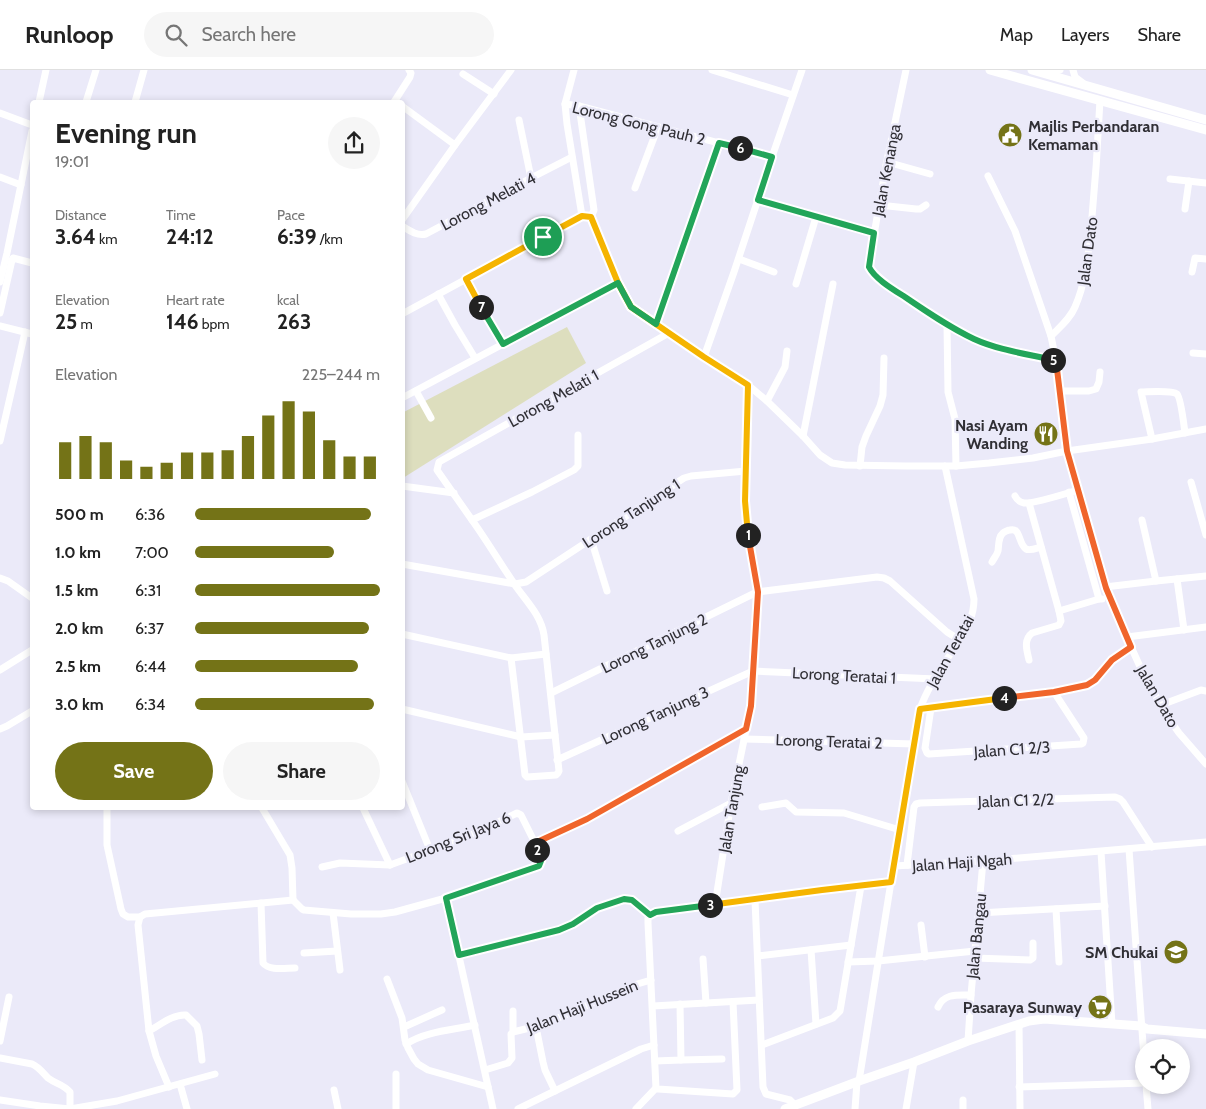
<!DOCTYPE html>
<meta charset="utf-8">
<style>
body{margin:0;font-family:Cabin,sans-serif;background:#f6f6f6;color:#222;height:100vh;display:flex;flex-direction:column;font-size:19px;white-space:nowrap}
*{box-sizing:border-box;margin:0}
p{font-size:16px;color:#767676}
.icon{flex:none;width:28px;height:28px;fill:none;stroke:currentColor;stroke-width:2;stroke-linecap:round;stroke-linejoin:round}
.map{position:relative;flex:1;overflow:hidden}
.sheet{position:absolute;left:30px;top:30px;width:375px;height:710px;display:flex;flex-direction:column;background:#fff;border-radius:5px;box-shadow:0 2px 8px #0003}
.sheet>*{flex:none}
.tools{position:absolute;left:1135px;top:969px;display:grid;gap:10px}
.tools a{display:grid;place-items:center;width:55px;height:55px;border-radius:50%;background:#fff;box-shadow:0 2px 8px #0003;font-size:25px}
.pin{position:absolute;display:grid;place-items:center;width:42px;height:42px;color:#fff;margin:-21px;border:2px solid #fff;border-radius:50%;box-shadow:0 1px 5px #0007}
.km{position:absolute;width:25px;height:25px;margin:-12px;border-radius:50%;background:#222;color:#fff;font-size:14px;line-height:25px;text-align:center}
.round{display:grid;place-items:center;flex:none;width:52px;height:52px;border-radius:26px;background:#f6f6f6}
.summary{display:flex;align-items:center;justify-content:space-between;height:85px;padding:0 25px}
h1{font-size:28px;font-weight:700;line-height:38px}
.stats{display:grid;grid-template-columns:repeat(3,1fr);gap:8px;height:85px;padding:5px 25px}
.stats div{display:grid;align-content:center}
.stats b{font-size:21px;font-weight:700}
.stats small{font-size:14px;font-weight:400}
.stats p{font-size:14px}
.chart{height:140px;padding:10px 25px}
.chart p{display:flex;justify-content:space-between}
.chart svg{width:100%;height:90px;margin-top:5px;stroke:#747317;stroke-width:6}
.primary-button{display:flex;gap:10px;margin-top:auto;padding:10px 25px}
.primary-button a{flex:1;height:58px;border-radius:30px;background:#747317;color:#fff;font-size:20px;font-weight:700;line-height:58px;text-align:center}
.primary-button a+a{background:#f6f6f6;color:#222}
ul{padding:0 25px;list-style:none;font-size:16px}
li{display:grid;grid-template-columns:80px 60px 1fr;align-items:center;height:38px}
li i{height:12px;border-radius:6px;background:#747317}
header{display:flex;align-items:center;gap:30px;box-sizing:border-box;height:70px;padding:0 25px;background:#fff;border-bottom:1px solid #e0e0e0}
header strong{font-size:24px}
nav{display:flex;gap:28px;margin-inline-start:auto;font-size:18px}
.search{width:350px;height:45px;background:#f6f6f6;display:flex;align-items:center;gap:12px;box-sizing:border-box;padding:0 18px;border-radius:28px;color:#767676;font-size:19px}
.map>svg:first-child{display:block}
</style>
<header>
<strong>Runloop</strong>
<div class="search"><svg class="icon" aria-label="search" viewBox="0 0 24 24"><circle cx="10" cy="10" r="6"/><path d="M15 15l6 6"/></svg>Search here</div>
<nav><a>Map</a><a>Layers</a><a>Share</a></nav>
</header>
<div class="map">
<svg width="1206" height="1039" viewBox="0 0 1206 1039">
<rect width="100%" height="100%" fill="#ebeaf9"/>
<!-- green -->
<path fill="#dddebe" d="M 567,257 L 586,293 L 403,408 L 402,343 Z"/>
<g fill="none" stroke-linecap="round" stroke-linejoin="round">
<!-- minor -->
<g stroke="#fff" stroke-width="7">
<path d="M 574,0 L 565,34 L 567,54 L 582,146"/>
<path d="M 712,0 L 793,25"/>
<path d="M 906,0 L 886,95 L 869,194 L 870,200 L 873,203 L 892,219 L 947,255 L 975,269 L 997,277 L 1056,291"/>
<path d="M 1073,0 L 1075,7 L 1083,13"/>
<path d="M 463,4 L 494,24"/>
<path d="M 1048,4 L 1060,0"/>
<path d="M 1100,30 C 1098,73 1095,116 1091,159 C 1088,186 1086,212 1075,237 C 1070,249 1060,257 1051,266 L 1056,291 L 1067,381 L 1105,517 L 1118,548 L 1142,601 L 1167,646 L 1179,663 L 1206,694"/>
<path d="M 39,32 L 46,0"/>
<path d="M 86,32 L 96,0"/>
<path d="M 135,32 L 144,0"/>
<path d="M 394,32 L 410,7 L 411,3 L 409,0"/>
<path d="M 565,34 L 579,36 L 772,87"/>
<path d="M 402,36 L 455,75"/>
<path d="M 579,36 L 594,140 L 591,147"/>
<path d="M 0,43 L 32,55"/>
<path d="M 519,50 L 531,108"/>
<path d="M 887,92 L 930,104"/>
<path d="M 988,106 L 1015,161 L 1051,266"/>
<path d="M 0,107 L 21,115"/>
<path d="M 1170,109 L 1206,113"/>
<path d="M 635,118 L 658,57"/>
<path d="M 758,130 L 874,163"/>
<path d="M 879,135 L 916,139 L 920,139 L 926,135"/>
<path d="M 1185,139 L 1189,111"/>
<path d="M 591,147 L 617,213 L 631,237 L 704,287 L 748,315 L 767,331 L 803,366 L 820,385 L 832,393 L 845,395 L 906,396 L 956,396 L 989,393 L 1033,388 L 1067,381 L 1152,369 L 1206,359"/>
<path d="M 402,150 L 455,75 L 511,0"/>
<path d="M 402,156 C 410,161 417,166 426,164 L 531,108 L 572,87"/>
<path d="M 739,189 L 774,202"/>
<path d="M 1192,202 L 1195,188 L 1206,189"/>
<path d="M 465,209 L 503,274"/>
<path d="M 0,212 L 7,183 L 32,61"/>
<path d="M 796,214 L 816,147"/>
<path d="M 438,224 L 455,255 L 475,288"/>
<path d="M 0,243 L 12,190 L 13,188 L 32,193"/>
<path d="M 402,244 L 582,146 L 591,147"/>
<path d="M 656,254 L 719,73"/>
<path d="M 947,255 L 948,322 L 955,349 L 956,396"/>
<path d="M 0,256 L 32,264"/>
<path d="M 1193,283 L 1206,284"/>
<path d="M 704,287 L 734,202 L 772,87 L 802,0"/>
<path d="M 416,321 L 431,348"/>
<path d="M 1059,321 L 1089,321 L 1096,319 L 1099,312 L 1100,302"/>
<path d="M 402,328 L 617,213"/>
<path d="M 767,331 L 785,297 L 787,281"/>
<path d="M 578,365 L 578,396 L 574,400 L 532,422 L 472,450 L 437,400 L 439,392 L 669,263"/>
<path d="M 803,366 L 833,214"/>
<path d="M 1152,369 L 1141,322 C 1148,322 1172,320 1177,324 C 1181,328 1184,356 1185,363"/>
<path d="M 0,371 L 25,262"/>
<path d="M 860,396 L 862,377 L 866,366 L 880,336 L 883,325 L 884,288"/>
<path d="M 1191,412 L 1206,465"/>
<path d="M 402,416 L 454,423"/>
<path d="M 1069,422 L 1099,529 L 1102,529"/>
<path d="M 1015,426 C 1017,430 1019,432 1024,433 C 1033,434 1068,423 1078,420"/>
<path d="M 1029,433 L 1059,541 L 1099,529"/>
<path d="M 472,450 C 487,471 500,493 515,515 C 526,531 541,545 544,565 L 559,701 L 558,703 L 556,705 L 527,707 L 525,705 L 511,588"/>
<path d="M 1142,450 L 1156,511"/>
<path d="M 591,469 L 607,521"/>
<path d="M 992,492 C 994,488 997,485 998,481 C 999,475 998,467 1003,463 C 1004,462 1008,460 1010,460 C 1021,457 1018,474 1026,479 C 1030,481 1037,478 1041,477"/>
<path d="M 402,494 L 515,514 L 526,512 L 684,408 L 691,406 L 746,401"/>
<path d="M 0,508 L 8,511 L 32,528"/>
<path d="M 1177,509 L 1184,560"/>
<path d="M 1105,517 L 1156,511 L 1206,506"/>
<path d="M 402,564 L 511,588 L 546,584"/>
<path d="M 1127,567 L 1206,557"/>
<path d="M 1029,590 C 1027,581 1023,570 1032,563 L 1059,555 L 1061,551 L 1059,541"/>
<path d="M 0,600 L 32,580"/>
<path d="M 551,623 L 757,522 L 877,507 L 884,508 L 890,511 L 947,562 L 955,567 L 957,572"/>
<path d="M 1161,635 L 1201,620 L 1206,621"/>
<path d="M 928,638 L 1054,622 L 1082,616 L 1095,610 L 1112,590 L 1131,577"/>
<path d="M 931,638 L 925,678 L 927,683 L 929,684 L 1081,674 L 1083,673 L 1084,668 L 1054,622"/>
<path d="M 402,639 L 521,667 L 555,665"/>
<path d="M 0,659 L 7,656 L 32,641"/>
<path d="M 744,669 L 914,674"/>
<path d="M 557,690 L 753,601 L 936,609"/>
<path d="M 402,711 L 430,780"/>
<path d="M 762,737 L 786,733 L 796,742 L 844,743 L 900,760"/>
<path d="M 107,738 L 107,775 L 121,839 L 123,844 L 128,847 L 140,847"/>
<path d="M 262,738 L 290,785 L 292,798 L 293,830"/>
<path d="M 363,738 L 390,795"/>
<path d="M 678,761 L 731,733"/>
<path d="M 535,773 L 587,749 L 746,659"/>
<path d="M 1129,779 L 1144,988"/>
<path d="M 1101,782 L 1112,954"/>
<path d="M 907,795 L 914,737 L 916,734 L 920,733 L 1115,727 L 1120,729 L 1123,732 L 1152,777"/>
<path d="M 894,796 L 920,639 C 928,616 943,596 956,575 C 966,559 974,548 974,529 L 945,396"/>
<path d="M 446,828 L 493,1039"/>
<path d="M 293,830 L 302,839 L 304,840 L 351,844 L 381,844 L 395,842 L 446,828 L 539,796 L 541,791 L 535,773 L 521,745 L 517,743 L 469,766 L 390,795 L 340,793 L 322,797"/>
<path d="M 755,830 L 763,1017 L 766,1024 L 790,1030 L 795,1035"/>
<path d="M 261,833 L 263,893 C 269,901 285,898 295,898"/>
<path d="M 715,835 L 731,733 L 751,636 L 757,522 L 746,443 L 746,401 L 748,315"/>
<path d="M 1056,839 L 1059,892"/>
<path d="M 333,843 L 340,900"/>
<path d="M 979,843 L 1105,836"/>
<path d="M 921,855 L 925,887"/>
<path d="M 811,880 L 816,954"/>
<path d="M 304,883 L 337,881"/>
<path d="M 459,885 L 559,860 L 573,854 L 597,838 L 624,829 L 632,830 L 650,845"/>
<path d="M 758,886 L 851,875"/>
<path d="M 974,888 L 1030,890 L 1033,888 L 1033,873"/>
<path d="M 703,889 L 706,933"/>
<path d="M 848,892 L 878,891 L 975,881"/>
<path d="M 387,909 L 402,948 L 405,970 L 408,978 L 414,989 L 418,994 L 428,1000 L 488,1017"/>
<path d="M 733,932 L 737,1020 L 733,1024 L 658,1019 L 656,1018 L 648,853 L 648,848 L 652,843 L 822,820 L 891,812 L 894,796 L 983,791 L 1206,772"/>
<path d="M 653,936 L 759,930"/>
<path d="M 938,937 C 944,923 958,925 971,925"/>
<path d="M 1019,954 L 1020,1039"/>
<path d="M 404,957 L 442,940"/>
<path d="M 536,957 L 543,992 L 545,1000 L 555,1021"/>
<path d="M 149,961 C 160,955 173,944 186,945 L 197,956 L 199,964 L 202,990"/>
<path d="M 513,962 L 542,955 L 634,915 L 651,910"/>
<path d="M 0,971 L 9,927"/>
<path d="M 968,971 L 971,925 L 983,791"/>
<path d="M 406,974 C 426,961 453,960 475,955"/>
<path d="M 762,975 L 833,948 L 840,941 L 861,816"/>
<path d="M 0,988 L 32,994 C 39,997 43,1003 48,1008 C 56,1014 63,1014 70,1022 L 70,1039"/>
<path d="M 681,990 L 722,989"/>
<path d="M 655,991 L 681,990 L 680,934"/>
<path d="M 485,1000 L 508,993 L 512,988 L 511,964 L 513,962 L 513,941"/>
<path d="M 396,1004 L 396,1039"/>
<path d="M 859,1011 L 891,812"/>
<path d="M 180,1014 L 187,1039"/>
<path d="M 1146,1015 L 1148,1039"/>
<path d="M 169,1017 L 156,986 L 149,961 L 138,855 L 140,847 L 145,844 L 293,830"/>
<path d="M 1019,1017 L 1144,1013"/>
<path d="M 334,1020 L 338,1039"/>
<path d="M 0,1030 L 40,1036 L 70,1039 L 117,1031 L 215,1004"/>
<path d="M 518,1039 L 641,979 L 654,975"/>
<path d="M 636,1039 L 656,1018"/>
<path d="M 855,1039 L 857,1012"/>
<path d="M 906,1039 L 914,992"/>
<path d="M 963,1039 L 963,1030"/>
</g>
<!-- major -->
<g stroke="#fff" stroke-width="9">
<path d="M 990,0 L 1206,60"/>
<path d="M 1032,0 L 1206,50"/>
<path d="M 785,1039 L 859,1011 L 914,992 L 968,971 L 1029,951 L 1044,949 L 1141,956 L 1147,959 L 1206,964"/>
</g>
</g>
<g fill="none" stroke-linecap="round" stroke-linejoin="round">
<defs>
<path id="split-1" d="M 543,167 L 582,146 L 591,147 L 618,213 L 631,237 L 704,287 L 748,315 L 745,431 L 748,465"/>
<path id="split-2" d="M 537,780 L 535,773 L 587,749 L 746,659 L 751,636 L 758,522 L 748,465"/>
<path id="split-3" d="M 537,780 L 541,791 L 539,796 L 446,828 L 459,885 L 559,860 L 573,854 L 597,838 L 624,829 L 632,830 L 650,845 L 656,842 L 710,835"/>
<path id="split-4" d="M 710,835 L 822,820 L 891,812 L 920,639 L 1004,628"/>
<path id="split-5" d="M 1004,628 L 1054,622 L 1087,615 L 1095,610 L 1112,590 L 1131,577 L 1106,518 L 1067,381 L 1056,291 L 1053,290"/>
<path id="split-6" d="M 740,78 L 772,87 L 758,130 L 874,163 L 869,197 C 875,209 894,220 905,227 C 927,242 949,257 974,269 C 998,280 1027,284 1053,290"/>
<path id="split-7" d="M 481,237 L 503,274 L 618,213 L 631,237 L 656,254 L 719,73 L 740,78"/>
<path id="split-8" d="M 481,237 L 466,209 L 543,167"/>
</defs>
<!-- split-1 casing -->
<use href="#split-1" stroke="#fff" stroke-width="10"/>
<!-- split-2 casing -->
<use href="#split-2" stroke="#fff" stroke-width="10"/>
<!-- split-3 casing -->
<use href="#split-3" stroke="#fff" stroke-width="10"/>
<!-- split-4 casing -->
<use href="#split-4" stroke="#fff" stroke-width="10"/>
<!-- split-5 casing -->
<use href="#split-5" stroke="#fff" stroke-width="10"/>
<!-- split-6 casing -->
<use href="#split-6" stroke="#fff" stroke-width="10"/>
<!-- split-7 casing -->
<use href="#split-7" stroke="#fff" stroke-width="10"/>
<!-- split-8 casing -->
<use href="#split-8" stroke="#fff" stroke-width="10"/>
<!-- split-1 -->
<use href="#split-1" stroke="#f5b400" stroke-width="6"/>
<!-- split-2 -->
<use href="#split-2" stroke="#f0652b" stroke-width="6"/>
<!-- split-3 -->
<use href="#split-3" stroke="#22a559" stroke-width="6"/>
<!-- split-4 -->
<use href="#split-4" stroke="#f5b400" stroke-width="6"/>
<!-- split-5 -->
<use href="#split-5" stroke="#f0652b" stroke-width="6"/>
<!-- split-6 -->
<use href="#split-6" stroke="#22a559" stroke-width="6"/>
<!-- split-7 -->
<use href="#split-7" stroke="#22a559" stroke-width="6"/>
<!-- split-8 -->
<use href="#split-8" stroke="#f5b400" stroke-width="6"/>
</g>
<!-- icons -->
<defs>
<symbol id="civic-disc" viewBox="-11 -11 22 22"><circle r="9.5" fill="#747317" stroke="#ebeaf9"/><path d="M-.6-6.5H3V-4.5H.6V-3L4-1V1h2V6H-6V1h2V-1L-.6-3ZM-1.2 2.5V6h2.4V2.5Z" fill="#fff"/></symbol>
<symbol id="restaurant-disc" viewBox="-11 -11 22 22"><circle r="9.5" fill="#747317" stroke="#ebeaf9"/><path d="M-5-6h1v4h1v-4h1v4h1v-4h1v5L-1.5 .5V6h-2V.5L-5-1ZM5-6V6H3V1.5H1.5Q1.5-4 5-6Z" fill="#fff"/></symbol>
<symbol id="school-disc" viewBox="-11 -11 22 22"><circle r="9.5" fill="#747317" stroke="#ebeaf9"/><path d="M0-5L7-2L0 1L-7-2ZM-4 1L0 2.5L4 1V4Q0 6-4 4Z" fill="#fff"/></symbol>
<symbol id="supermarket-disc" viewBox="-11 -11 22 22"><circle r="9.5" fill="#747317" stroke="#ebeaf9"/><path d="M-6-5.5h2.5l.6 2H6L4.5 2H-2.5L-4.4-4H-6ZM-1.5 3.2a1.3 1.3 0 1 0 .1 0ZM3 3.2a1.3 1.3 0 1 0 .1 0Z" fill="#fff"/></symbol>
</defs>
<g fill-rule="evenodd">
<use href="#civic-disc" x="996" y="51" width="28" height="28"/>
<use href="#restaurant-disc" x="1032" y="350" width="28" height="28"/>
<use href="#school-disc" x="1162" y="868" width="28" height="28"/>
<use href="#supermarket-disc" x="1086" y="923" width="28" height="28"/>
</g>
<g text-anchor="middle" stroke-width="4.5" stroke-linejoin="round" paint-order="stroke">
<!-- street labels -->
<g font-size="16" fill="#302f35" stroke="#ebeaf9">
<text transform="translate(639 53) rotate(14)" y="6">Lorong Gong Pauh 2</text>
<text transform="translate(886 100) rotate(-79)" y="6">Jalan Kenanga</text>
<text transform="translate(488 131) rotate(-28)" y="6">Lorong Melati 4</text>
<text transform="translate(1087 181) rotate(-82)" y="6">Jalan Dato</text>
<text transform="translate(553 328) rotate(-29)" y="6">Lorong Melati 1</text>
<text transform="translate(631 443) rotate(-33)" y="6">Lorong Tanjung 1</text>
<text transform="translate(654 573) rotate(-26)" y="6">Lorong Tanjung 2</text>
<text transform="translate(950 581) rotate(-61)" y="6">Jalan Teratai</text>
<text transform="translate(844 605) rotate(3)" y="6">Lorong Teratai 1</text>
<text transform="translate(1158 626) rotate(60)" y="6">Jalan Dato</text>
<text transform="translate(655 645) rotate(-25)" y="6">Lorong Tanjung 3</text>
<text transform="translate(829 671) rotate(2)" y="6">Lorong Teratai 2</text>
<text transform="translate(1012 679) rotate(-4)" y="6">Jalan C1 2/3</text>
<text transform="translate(1016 730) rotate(-2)" y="6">Jalan C1 2/2</text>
<text transform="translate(731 739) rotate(-80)" y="6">Jalan Tanjung</text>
<text transform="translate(458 767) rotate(-22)" y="6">Lorong Sri Jaya 6</text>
<text transform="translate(962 792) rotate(-4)" y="6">Jalan Haji Ngah</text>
<text transform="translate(976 866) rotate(-84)" y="6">Jalan Bangau</text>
<text transform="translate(582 936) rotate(-22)" y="6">Jalan Haji Hussein</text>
</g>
<!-- poi labels -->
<g font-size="16" font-weight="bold" fill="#302f35" stroke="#ebeaf9" text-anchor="end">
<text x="1028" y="62" text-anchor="start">Majlis Perbandaran<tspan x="1028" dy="18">Kemaman</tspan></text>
<text x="1028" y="361">Nasi Ayam<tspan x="1028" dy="18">Wanding</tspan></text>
<text x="1158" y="888">SM Chukai</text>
<text x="1082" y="943">Pasaraya Sunway</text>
</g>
</g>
</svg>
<div class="tools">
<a><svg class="icon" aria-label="locate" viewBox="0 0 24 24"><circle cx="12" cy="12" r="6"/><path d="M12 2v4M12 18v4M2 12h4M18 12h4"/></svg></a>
</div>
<div class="pin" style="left:543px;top:167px;background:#1e9e55"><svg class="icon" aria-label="arrive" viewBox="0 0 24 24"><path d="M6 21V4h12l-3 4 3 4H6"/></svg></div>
<b class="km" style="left:748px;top:465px">1</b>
<b class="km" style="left:537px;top:780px">2</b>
<b class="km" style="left:710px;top:835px">3</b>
<b class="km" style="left:1004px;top:628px">4</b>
<b class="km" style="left:1053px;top:290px">5</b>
<b class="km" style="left:740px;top:78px">6</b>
<b class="km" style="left:481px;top:237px">7</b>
<section class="sheet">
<div class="summary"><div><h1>Evening run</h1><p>19:01</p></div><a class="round"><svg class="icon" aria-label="share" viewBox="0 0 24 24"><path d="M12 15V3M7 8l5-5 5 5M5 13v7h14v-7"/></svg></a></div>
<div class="stats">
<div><p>Distance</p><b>3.64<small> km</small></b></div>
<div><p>Time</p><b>24:12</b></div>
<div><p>Pace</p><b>6:39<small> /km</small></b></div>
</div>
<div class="stats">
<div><p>Elevation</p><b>25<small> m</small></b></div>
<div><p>Heart rate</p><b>146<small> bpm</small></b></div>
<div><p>kcal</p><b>263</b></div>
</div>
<div class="chart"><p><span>Elevation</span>225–244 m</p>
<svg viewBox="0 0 160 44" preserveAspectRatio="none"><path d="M5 44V26M15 44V23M25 44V26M35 44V35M45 44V38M55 44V36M65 44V31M75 44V31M85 44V30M95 44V23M105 44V13M115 44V6M125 44V11M135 44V25M145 44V33M155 44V33"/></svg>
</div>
<ul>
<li><b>500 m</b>6:36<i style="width:95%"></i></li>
<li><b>1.0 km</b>7:00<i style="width:75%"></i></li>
<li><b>1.5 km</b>6:31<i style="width:100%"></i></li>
<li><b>2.0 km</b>6:37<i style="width:94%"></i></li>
<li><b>2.5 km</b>6:44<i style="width:88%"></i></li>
<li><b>3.0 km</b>6:34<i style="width:97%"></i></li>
</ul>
<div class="primary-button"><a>Save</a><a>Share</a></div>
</section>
</div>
